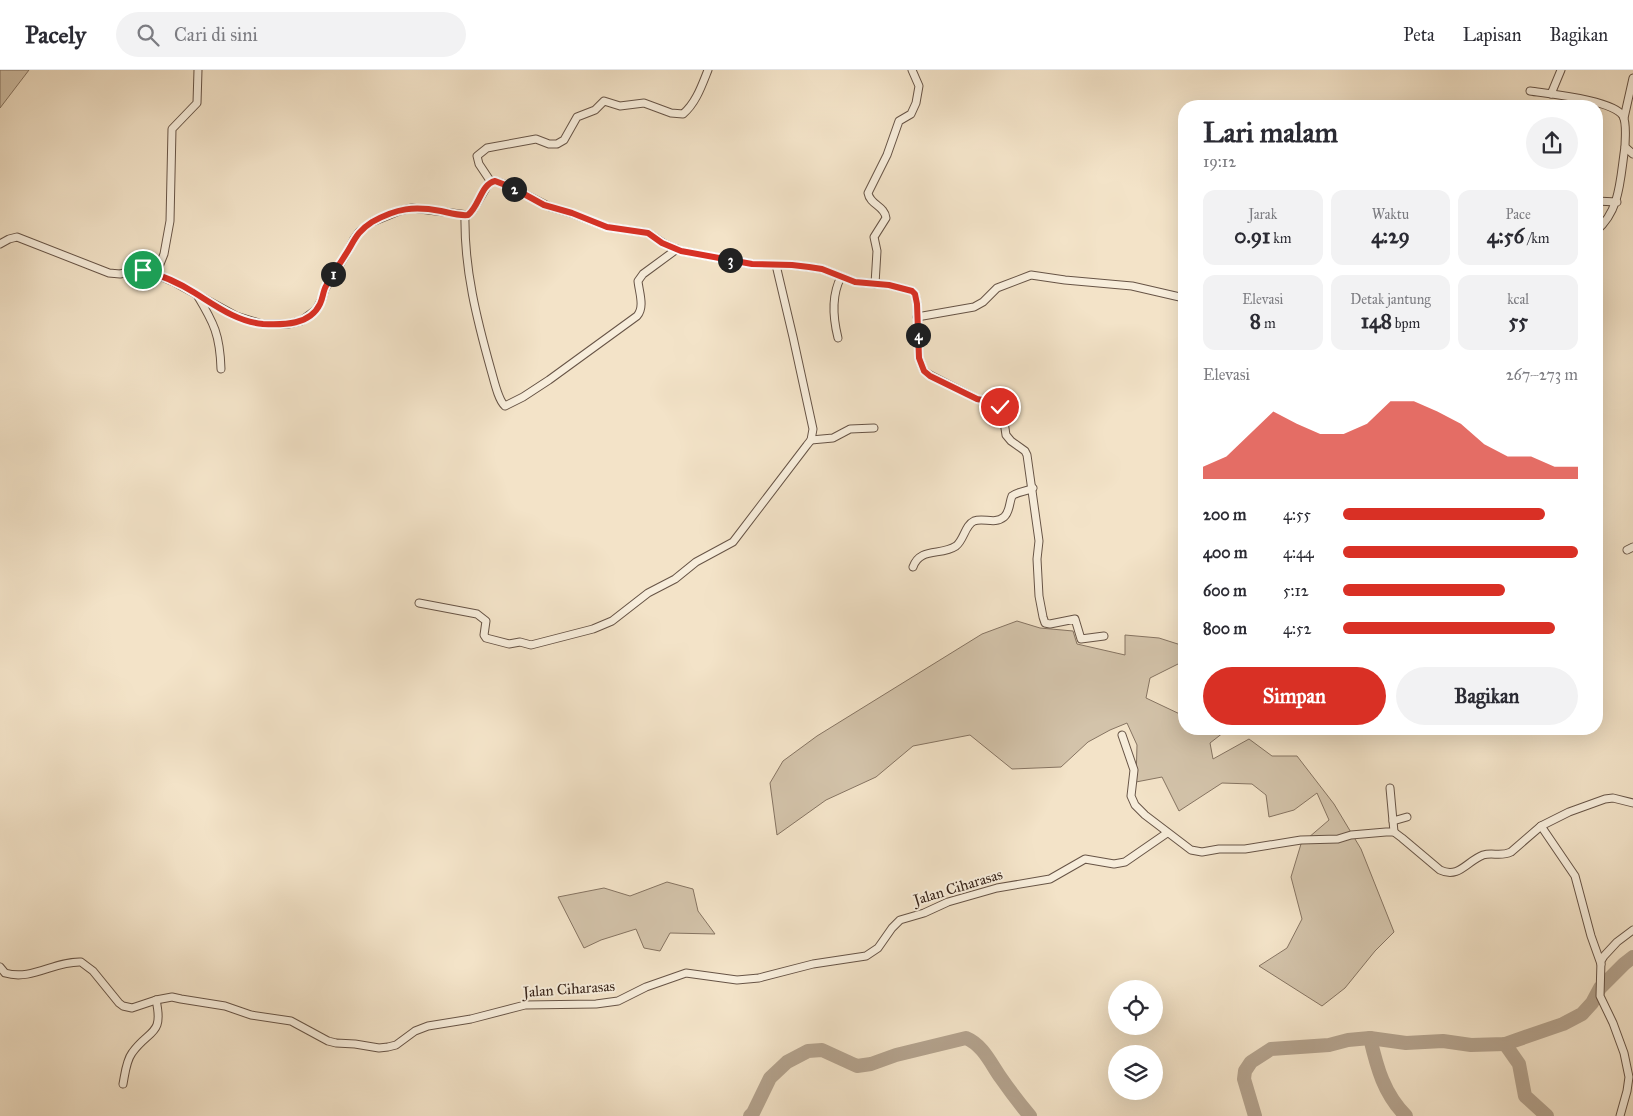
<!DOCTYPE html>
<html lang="id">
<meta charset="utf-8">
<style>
body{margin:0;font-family:"IM FELL Great Primer",serif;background:#f2f2f3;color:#2b2b33;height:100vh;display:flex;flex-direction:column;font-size:19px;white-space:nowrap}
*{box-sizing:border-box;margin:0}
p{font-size:16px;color:#7c7c81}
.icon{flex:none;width:28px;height:28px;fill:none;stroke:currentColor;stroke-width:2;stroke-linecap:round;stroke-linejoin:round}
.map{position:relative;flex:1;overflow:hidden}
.drawer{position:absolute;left:1178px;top:30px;width:425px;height:635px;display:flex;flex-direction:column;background:#fff;border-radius:20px;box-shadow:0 5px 20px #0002}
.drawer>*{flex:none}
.tools{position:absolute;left:1108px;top:910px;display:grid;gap:10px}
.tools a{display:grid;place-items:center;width:55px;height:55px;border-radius:50%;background:#fff;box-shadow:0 5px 20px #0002;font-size:25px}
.pin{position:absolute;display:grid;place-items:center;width:42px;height:42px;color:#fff;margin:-21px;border:2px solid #fff;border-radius:50%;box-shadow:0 1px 5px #0007}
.km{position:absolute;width:25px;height:25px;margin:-12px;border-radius:50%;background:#222;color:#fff;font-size:14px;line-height:25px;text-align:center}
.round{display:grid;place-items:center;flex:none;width:52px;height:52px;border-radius:26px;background:#f2f2f3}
.headline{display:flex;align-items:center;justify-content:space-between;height:85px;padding:0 25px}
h1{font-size:28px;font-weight:700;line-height:38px}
.metrics{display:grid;grid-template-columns:repeat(3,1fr);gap:8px;height:85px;padding:5px 25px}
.metrics div{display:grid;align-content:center;border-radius:12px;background:#f2f2f3;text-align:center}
.metrics b{font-size:21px;font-weight:700}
.metrics small{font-size:14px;font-weight:400}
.metrics p{font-size:14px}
.chart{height:140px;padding:10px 25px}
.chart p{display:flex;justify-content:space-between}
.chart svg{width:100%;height:90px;margin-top:5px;fill:#d93025;opacity:.7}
.action{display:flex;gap:10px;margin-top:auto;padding:10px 25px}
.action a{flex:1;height:58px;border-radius:30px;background:#d93025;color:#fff;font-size:20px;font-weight:700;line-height:58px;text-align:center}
.action a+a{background:#f2f2f3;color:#2b2b33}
ul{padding:0 25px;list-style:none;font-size:16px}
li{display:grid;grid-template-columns:80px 60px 1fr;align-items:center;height:38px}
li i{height:12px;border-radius:6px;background:#d93025}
header{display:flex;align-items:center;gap:30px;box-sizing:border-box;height:70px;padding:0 25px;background:#fff;border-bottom:1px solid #e1e1e2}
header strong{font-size:24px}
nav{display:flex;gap:28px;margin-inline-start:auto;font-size:18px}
.search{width:350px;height:45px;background:#f2f2f3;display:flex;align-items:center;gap:12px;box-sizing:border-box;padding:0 18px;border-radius:28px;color:#7c7c81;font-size:19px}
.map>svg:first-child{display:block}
</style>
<header>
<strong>Pacely</strong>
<div class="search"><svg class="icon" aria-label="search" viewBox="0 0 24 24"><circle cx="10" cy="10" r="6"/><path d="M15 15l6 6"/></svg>Cari di sini</div>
<nav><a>Peta</a><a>Lapisan</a><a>Bagikan</a></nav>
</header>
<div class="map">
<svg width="1633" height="1046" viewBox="0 0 1633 1046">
<rect width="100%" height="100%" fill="#f3e3c8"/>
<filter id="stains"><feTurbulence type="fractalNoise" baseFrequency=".004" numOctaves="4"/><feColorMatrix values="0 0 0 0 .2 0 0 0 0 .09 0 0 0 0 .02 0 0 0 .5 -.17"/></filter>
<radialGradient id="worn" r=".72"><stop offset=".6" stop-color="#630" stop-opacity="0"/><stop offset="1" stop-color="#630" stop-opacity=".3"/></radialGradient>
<!-- green -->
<g fill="#d3c3aa" stroke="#867462">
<path d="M 0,0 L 29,0 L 0,38 Z"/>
<path d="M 1017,551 L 1040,558 L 1073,561 L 1077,574 L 1125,585 L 1125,565 L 1159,568 L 1184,576 L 1184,591 L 1150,608 L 1146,628 L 1184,646 L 1184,659 L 1228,659 L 1210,673 L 1213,689 L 1249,669 L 1272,686 L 1297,686 L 1334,734 L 1361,779 L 1394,862 L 1375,881 L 1345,918 L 1322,936 L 1259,896 L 1287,878 L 1302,849 L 1291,807 L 1301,774 L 1329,750 L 1317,723 L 1294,740 L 1269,747 L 1266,725 L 1252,714 L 1222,713 L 1179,741 L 1162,707 L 1136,712 L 1137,675 L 1127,653 L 1110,660 L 1088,672 L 1061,697 L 1012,699 L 970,665 L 913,676 L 876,707 L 826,730 L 777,765 L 770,713 L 783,691 L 817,666 L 982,564 Z"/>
<path d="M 667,812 L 693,819 L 698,841 L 715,864 L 670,863 L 660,881 L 644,878 L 636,859 L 601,870 L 584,878 L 558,827 L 604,818 L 630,826 Z"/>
</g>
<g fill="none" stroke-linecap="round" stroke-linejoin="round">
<!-- river -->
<g stroke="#b3a28d" stroke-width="14">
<path d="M 1370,968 C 1377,998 1384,1024 1406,1046"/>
<path d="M 1505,974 L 1519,994 L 1525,1026 L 1547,1046"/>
<path d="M 750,1046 L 753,1043 L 770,1008 L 787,992 L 808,981 L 822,980 L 857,996 L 871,994 L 896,985 L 966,968 C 983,975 991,994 1001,1008 C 1010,1021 1020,1034 1030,1046"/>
<path d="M 1255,1046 L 1244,1009 L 1245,1001 L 1251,992 L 1271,979 L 1329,975 L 1348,970 L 1370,968 L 1406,973 L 1443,971 L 1471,975 L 1505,974 L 1563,954 L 1582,944 L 1592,933 L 1600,918 L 1624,894 L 1633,887"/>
</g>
<defs>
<g id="street">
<path d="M 1530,21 C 1549,24 1613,30 1623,46 C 1627,54 1625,68 1625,77 L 1633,84"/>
<path d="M 1551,24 L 1561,0"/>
<path d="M 1624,48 L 1633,8"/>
<path d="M 491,112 L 479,94 L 477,86 L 487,78 L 536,69 L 549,74 L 557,74 L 564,70 L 577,47 L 595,40 L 604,31 L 620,36 L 644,33 L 671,43 L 683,44 C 696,33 702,15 708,0"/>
<path d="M 1596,131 L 1617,132"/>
<path d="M 465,146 C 464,199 477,250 491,300 C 494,310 498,330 505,336 L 523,327 L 549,310 L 637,246 C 645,237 639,222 638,211 L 643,204 L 677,179"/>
<path d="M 1596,161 C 1621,140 1620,108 1625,77"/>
<path d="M 0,174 L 9,169 L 17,167 L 109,203 L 120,204 L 137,200 L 151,202 L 174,212 L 236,246 L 262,254 L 288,254 L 301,251 L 316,240 L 322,229 L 325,219 L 348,181 L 354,169 L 359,162 L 372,152 L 399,141 L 412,138 L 468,145 L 473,140 L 489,113 L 495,111 L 507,115 L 550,137 L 571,143 L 607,157 L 648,163 L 663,173 L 681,181 L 752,194 L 792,195 L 809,197 L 822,199 L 855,212 L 889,215 L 912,221 L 915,224 L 917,234 L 919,288 L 924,301 L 930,305 L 977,329 L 992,332 L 999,337 L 1003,345 L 1006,365 L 1011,371 L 1025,381 L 1027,385 L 1039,471 L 1037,489 L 1039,526 L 1043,547 L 1045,553 L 1050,554 L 1075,549 L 1081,569 L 1104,566"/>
<path d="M 156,204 L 164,184 L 170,151 L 172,59 L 197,33 L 198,0"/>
<path d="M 875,214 L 877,181 L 874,167 L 886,148 C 885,136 870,135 868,123 L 887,85 L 899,51 L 911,44 L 916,33 L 919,16 L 912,0"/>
<path d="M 197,225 C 214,253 220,265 221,299"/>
<path d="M 917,247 L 974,237 L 983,232 L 997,218 L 1031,205 L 1065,210 L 1132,216 L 1184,228"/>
<path d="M 838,268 C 833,248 831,226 841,207"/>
<path d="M 811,370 L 833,368 L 850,359 L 874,358"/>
<path d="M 1627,480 L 1633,477"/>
<path d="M 913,497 C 920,477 941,486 956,476 C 964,470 965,455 974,451 C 984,447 994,455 1004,447 C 1010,442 1009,433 1012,426 C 1018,421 1026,422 1033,418"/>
<path d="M 419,533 L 477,544 L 486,551 L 484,565 L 486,568 L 509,574 L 520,572 L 531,575 L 593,559 L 612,551 L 648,523 L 675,509 L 696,492 L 733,472 L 807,375 L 811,370 L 813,359 L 793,267 L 776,195"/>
<path d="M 1122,665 L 1134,700 L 1131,726 L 1135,735 L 1145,745 L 1191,780 L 1202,782 L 1219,779 L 1245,779 L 1301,770 L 1338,769 L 1351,765 L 1386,762 L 1394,762 L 1402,768 L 1440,800 C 1459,809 1467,791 1483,785 C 1493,782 1500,787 1511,782 L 1541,756 L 1569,742 L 1605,729 L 1613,728 L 1633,733"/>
<path d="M 1390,718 L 1394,762"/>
<path d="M 1393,751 L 1407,747"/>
<path d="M 1541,756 L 1575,806 L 1591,866 L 1601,894"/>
<path d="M 0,897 L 5,903 C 32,911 54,891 81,892 L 93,901 L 119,933 L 123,936 L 132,938 L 156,930 L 172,927 L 181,929 L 225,936 L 251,945 L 291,951 L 328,971 L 336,973 L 355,974 L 379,978 L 388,977 L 396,975 L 415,961 L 428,956 L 471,949 L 525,935 L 596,934 L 618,931 L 646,917 L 686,903 L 737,910 L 759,908 L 813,894 L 866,886 L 878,878 L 892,858 L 900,850 L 924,843 L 948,832 L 997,818 L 1050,809 L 1085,789 L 1114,794 L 1125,792 L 1167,763"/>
<path d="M 123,1014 C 125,1004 126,991 132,983 C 149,959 164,966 156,930"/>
<path d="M 1620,1046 L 1627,1021 L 1629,1007 L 1624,983 L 1613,953 L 1600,926 L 1601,891 L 1604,886 L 1617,872 L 1633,860"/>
</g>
</defs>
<!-- street casing -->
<use href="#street" stroke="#675446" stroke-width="9"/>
<!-- street -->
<use href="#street" stroke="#f7eddb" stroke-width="7"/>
</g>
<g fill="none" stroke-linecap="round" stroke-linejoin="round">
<defs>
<path id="route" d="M 143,200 C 161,205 179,213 195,223 C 216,236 238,252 263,254 C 284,255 310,255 320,234 C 323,228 323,221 326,216 C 331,205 338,197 344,187 C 354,172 356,162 372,152 C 397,138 414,136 441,141 C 450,143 459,146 468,145 C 479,137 481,114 495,111 L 513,118 L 544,135 L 572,143 L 607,157 L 648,163 L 662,173 L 681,181 L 752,194 L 792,195 L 809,197 L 822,199 L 855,212 L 889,215 L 912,221 L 915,224 L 917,234 L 919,288 L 924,301 L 930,306 L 977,329 L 992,332 L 1000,337"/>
</defs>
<!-- route casing -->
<use href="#route" stroke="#fff" stroke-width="10"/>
<!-- route -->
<use href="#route" stroke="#d93025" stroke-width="6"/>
</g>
<g text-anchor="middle" stroke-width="4" stroke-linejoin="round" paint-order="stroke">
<!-- street labels -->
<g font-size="15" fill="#38241a" stroke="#f7eddb">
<text transform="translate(958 817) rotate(-17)" y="5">Jalan Ciharasas</text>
<text transform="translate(569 919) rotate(-4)" y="5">Jalan Ciharasas</text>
</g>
</g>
<rect width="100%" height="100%" filter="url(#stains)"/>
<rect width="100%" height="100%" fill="url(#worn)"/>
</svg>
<div class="tools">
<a><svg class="icon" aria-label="locate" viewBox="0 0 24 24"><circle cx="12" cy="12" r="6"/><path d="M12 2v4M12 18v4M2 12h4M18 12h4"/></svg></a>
<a><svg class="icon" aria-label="layers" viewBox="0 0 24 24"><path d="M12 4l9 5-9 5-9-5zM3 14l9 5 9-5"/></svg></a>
</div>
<div class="pin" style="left:143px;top:200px;background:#1e9e55"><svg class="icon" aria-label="arrive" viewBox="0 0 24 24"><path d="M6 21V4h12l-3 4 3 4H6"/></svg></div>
<div class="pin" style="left:1000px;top:337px;background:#d93025"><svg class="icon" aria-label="check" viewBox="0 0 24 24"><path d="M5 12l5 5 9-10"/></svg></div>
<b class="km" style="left:333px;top:204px">1</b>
<b class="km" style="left:514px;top:119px">2</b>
<b class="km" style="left:730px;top:190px">3</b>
<b class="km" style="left:918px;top:265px">4</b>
<section class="drawer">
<div class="headline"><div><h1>Lari malam</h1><p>19:12</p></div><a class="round"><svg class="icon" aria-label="share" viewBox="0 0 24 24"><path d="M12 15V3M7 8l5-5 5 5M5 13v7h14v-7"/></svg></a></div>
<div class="metrics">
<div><p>Jarak</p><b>0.91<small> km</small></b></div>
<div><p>Waktu</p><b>4:29</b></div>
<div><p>Pace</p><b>4:56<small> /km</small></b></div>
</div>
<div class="metrics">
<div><p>Elevasi</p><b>8<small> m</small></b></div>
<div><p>Detak jantung</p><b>148<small> bpm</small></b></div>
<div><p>kcal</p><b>55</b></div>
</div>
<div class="chart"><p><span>Elevasi</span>267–273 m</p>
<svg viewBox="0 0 160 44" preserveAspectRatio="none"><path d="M0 44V38L10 33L20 22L30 11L40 17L50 22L60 22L70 17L80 6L90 6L100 11L110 17L120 27L130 33L140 33L150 38L160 38V44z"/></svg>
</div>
<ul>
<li><b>200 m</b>4:55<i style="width:86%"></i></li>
<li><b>400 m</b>4:44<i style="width:100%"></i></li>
<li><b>600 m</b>5:12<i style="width:69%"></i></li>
<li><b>800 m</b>4:52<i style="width:90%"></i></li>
</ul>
<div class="action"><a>Simpan</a><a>Bagikan</a></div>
</section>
</div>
